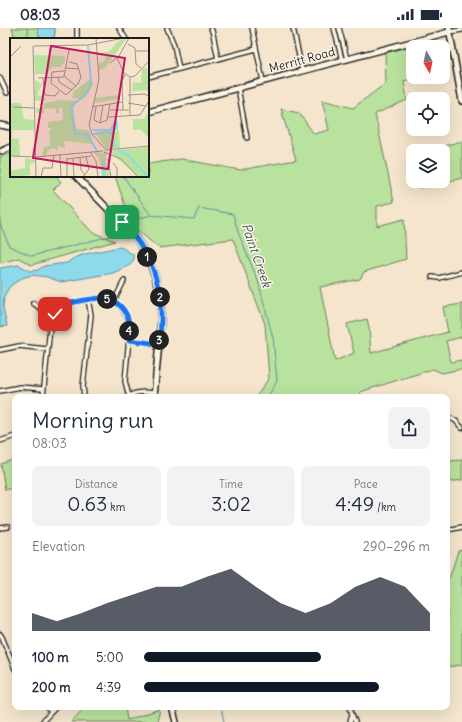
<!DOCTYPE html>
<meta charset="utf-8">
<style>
body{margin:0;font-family:Delius,sans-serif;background:#f2f2f3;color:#1f2937;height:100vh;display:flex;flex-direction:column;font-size:15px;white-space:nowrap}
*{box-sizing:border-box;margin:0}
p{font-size:13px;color:#747a83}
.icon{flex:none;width:22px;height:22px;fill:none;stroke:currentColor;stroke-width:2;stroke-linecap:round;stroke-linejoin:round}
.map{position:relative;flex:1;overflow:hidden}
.drawer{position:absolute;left:12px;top:366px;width:438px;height:316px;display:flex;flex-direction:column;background:#fff;border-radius:8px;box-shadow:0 4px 16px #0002}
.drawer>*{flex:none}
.needle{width:26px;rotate:171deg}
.buttons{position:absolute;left:406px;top:12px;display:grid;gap:8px}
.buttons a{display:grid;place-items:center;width:44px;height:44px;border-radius:8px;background:#fff;box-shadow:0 4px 16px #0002;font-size:20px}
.pin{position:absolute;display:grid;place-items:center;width:34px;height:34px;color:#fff;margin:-17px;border-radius:8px;box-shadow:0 2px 6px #0006}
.km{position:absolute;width:20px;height:20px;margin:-10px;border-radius:50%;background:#222;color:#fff;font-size:11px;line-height:20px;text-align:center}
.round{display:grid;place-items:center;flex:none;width:42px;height:42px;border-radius:8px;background:#f2f2f3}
.head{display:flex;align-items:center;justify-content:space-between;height:68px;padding:0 20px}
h1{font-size:22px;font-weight:600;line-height:30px}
.metrics{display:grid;grid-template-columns:repeat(3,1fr);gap:6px;height:68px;padding:4px 20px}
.metrics div{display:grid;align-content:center;border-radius:8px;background:#f2f2f3;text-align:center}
.metrics b{font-size:20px;font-weight:600}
.metrics small{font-size:11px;font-weight:400}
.metrics p{font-size:11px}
.chart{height:112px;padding:8px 20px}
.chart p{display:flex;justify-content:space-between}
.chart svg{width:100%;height:72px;margin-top:4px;fill:#111827;opacity:.7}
ul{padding:0 20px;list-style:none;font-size:13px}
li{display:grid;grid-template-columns:64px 48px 1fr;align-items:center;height:30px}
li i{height:10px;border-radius:5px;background:#111827}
.status{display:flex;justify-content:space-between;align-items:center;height:28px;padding:0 20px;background:#fff;direction:ltr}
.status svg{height:11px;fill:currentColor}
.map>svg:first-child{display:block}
</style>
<div class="status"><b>08:03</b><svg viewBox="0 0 49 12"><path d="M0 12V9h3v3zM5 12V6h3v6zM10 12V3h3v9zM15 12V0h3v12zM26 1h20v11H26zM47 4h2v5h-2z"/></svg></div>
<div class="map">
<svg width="462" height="694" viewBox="0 0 462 694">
<rect width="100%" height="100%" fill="#f4e5cc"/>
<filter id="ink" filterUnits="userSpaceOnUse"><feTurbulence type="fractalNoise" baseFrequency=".025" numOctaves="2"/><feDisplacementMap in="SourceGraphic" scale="8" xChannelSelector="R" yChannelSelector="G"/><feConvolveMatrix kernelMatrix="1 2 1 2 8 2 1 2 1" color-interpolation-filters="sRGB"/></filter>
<g filter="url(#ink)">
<!-- green -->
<g fill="#b9e29e" stroke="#6a7f5d">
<path d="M 12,0 L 54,0 L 55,3 L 54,11 L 15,11 Z"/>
<path d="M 412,18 L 413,23 L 413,49 L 417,49 L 404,53 L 407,72 L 375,86 L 394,174 L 377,178 L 377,198 L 404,191 L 406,231 L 364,244 L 360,251 L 320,259 L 335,333 L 354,325 L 347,296 L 367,291 L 369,299 L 371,325 L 448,304 L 443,279 L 462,276 L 462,309 L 446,313 L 451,334 L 462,332 L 462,341 L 442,345 L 433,341 L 360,364 L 361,369 L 256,369 L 269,350 L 265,296 L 233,211 L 159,220 L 132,198 L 115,148 L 148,148 L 148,136 L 181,131 L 240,142 L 296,132 L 281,81 L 299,85 L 314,106 L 329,102 L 322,72 L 353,80 L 386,55 L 385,25 Z"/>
<path d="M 462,113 L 462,150 L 420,160 L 417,153 L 443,153 L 443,123 L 426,123 Z"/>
<path d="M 11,125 L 11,148 L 56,148 L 61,154 L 53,162 L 92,204 L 115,213 L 31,237 L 19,230 L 0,235 L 0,129 Z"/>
<path d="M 447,420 L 451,433 L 462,432 L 462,452 L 450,454 L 447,451 Z"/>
<path d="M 15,431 L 15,459 L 5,462 L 1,436 Z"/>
<path d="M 462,522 L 462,637 L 447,639 L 447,552 L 450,548 L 458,523 Z"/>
<path d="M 85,679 L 125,679 L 127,692 L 160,681 L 157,694 L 71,694 Z"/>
</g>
<!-- water -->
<g fill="#8ddaed" stroke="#608e99">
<path d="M 37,0 L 54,0 L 55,3 L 54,11 L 40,11 Z"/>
<path d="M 120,219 C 127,221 126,224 133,226 L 134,231 L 130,237 L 113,245 L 61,254 L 47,249 L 32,247 L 22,250 L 10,258 L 4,268 L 3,279 L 7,298 L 0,299 L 0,240 L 19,237 L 30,243 L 38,242 L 44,238 L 67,235 L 74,230 L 85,226 Z"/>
</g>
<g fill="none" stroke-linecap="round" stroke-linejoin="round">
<!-- stream -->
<g stroke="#608e99" stroke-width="1">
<path d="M 27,0 L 29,11"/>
<path d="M 123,148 L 150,186"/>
<path d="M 0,195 L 9,218 L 32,228 L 114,207 L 123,201"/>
<path d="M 128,198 L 140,190 L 151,187 L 194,191 L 199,180 L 233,186 L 238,204 L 258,253 L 273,310 L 277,353 L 268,369"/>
<path d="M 221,679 L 224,694"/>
</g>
<defs>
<g id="street">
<path d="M 119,0 L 126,11"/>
<path d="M 167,0 L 174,17 L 179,41"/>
<path d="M 211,0 L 213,6 L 218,31"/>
<path d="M 252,0 L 263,53"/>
<path d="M 293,0 L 302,42"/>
<path d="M 334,0 L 342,32"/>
<path d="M 339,0 L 347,31"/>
<path d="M 449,4 L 462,2"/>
<path d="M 77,11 L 77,0"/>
<path d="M 148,49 L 256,21"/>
<path d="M 0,50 L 7,65"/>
<path d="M 238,60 L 247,110"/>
<path d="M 432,249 L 439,250 L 462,244"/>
<path d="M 114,273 L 124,253"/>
<path d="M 33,275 L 53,289"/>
<path d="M 129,312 L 159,316"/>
<path d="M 0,322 L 19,318 L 47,321"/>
<path d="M 0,363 L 20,359 L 43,361"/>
<path d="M 43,369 L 50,299 C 58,272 76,274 100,270 L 105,270 L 114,273 L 121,279 L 127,289 L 130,299 L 125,353 L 129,369"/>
<path d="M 84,369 L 83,358 L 91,287 L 88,272"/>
<path d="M 128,369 C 135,363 145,364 154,365"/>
<path d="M 447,388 L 456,393 L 462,400"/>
<path d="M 0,413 L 15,408"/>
<path d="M 0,500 L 8,499"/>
<path d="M 447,502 L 462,499"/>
<path d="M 0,606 L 2,609 L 15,641"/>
<path d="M 47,679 L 51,684"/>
<path d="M 350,679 L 352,686"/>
<path d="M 42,694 L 56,679"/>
<path d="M 350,694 L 352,686 L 355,694"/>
</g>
<g id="secondary">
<path d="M 449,0 L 462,73"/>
<path d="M 148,84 L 449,4"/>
<path d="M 0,97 L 11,99"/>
<path d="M 2,123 L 11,119"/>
<path d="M 76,148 L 136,210 L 147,228 L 155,248 L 161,274 L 161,292 L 154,369"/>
<path d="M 172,679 L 176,694"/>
</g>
</defs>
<!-- street casing -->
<use href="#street" stroke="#1c1c1c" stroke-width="6"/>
<!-- secondary casing -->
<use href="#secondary" stroke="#1c1c1c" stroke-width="8"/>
<!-- street -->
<use href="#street" stroke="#fcf5e5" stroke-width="3.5"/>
<!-- secondary -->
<use href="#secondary" stroke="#fcf5e5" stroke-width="5"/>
</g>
</g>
<g fill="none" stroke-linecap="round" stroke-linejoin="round" filter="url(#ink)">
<defs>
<path id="route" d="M 55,286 C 64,276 73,274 85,272 C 91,271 97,270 103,270 C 117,271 128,283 129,296 C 130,301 129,307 129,312 L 159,316 C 166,268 156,229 122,194"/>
</defs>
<!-- route casing -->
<use href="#route" stroke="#fff" stroke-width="8"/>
<!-- route -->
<use href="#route" stroke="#1a73e8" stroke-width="5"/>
</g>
<g text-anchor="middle" stroke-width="3" stroke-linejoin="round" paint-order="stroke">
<!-- street labels -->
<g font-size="12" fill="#1c1c1c" stroke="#fcf5e5">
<text transform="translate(302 32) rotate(-15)" y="4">Merritt Road</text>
</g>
<!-- water labels -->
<g font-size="13" font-style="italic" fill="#3e555b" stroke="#fcf5e5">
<text transform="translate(257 227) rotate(71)" y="5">Paint Creek</text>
</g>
</g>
<!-- overview -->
<g transform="translate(10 10)">
<rect width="139" height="139" fill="#f4e5cc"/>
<path d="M 116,1 L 95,30 L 89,32 L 89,25 L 95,23 L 95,17 L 89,18 L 91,15 L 100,13 L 108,3 ZM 24,17 L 55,18 L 55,23 L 51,29 L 42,29 L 37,36 L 25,36 ZM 137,30 L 139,52 L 122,53 L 123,44 L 131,45 L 132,31 ZM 25,42 L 32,46 L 27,58 L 30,57 L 36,62 L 25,63 ZM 79,42 L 83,44 L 80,53 L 73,61 L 62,60 L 64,53 ZM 109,57 L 108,61 L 84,65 L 86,60 ZM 49,62 L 68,63 L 63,68 L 66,91 L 78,92 L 81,96 L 83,106 L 54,103 L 55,111 L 48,107 L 48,112 L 43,110 L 37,113 L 37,117 L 32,118 L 34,109 L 40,108 L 39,93 L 42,90 L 38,90 L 38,84 L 53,82 L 52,70 L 49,70 L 49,75 L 46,75 L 46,70 L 34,71 L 34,75 L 26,75 L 26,70 L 34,70 L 34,66 L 27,67 ZM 0,65 L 11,65 L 14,81 L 24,82 L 24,92 L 2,92 L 2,100 L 9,101 L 10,118 L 0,118 ZM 137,76 L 139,77 L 138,99 L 130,91 L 123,92 L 123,81 L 134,81 ZM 99,92 L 109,93 L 110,110 L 96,111 L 85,94 ZM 138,109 L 139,139 L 129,139 L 99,113 ZM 83,114 L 96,115 L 96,131 L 100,136 L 97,139 L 92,139 L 89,120 ZM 15,120 L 25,122 L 25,125 L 20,126 L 20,137 L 0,139 L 0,133 L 15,130 Z" fill="#b9e29e"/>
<path d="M 104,83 L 108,83 L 108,92 L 84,93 L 82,91 L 100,91 Z" fill="#8ddaed"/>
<path fill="none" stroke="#8ddaed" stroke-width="2" d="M 78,8 L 81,45 L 77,55 L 62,68 L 62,75 L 65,95 L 80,97M 83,96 L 98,94 L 102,96 L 105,109M 78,98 L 87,113M 108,112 L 118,117 L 138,139M 93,124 L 94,139"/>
<path fill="none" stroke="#9e9586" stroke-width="1" d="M 86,0 L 89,41 L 79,87 L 82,96 L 95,111M 118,6 L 125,10 L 126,26 L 131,30M 23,8 L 26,139M 24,8 L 78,7 L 114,0M 59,12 L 54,38 L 66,48M 126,13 L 139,13M 0,19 L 11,8M 107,20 L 114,35 L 120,39 L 125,38 L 139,23M 100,25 L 109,18 L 119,0M 55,30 L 69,31M 54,33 L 42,34 L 41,45 L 56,57 L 68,46 L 71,39 L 67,26 L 59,24M 48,39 L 49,44 L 62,52M 120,39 L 120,78M 28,40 L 54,39M 33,40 L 35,57 L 45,58 L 49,53M 118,57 L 134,56 L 139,58M 118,65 L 136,68M 3,69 L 24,70M 82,69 L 112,64M 86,69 L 84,82 L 90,85M 100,72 L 119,72M 113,72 L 112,43 L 115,37M 98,79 L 130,77 L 139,63M 90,85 L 97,82 L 100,66M 90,85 L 93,67M 95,112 L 139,108M 80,114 L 86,123 L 88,139M 94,114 L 111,121 L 128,139M 50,117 L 51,139M 0,118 L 26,119 L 93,113M 57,120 L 57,139M 70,120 L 71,132 L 75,137M 57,121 L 81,118M 63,121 L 64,139M 98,121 L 101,139M 103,125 L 107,130 L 107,139M 42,130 L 44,117M 31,139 L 33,130 L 42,130M 73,139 L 79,131 L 76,119"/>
<path fill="#c2185b" fill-opacity="0.15" stroke="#c2185b" stroke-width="2" d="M 41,8 L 115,20 L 98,131 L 23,120 Z"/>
<rect width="139" height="139" fill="none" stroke="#1c1c1c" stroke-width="2"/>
</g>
</svg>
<div class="buttons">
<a><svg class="needle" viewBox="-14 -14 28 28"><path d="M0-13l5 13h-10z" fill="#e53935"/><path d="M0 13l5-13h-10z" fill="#747a83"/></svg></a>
<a><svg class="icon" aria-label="locate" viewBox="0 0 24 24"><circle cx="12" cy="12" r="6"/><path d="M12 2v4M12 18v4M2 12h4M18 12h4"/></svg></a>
<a><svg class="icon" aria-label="layers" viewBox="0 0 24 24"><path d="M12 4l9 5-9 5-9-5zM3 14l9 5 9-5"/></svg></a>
</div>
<div class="pin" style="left:122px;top:194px;background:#1e9e55"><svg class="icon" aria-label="arrive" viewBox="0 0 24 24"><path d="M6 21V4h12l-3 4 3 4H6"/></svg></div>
<div class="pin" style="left:55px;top:286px;background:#d93025"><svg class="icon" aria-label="check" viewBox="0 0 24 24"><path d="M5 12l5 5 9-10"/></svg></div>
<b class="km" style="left:147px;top:229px">1</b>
<b class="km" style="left:160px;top:269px">2</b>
<b class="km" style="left:159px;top:312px">3</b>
<b class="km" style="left:129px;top:303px">4</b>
<b class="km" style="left:107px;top:271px">5</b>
<section class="drawer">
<div class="head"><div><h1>Morning run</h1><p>08:03</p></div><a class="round"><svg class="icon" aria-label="share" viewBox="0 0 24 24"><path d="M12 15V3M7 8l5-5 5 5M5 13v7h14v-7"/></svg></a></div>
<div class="metrics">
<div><p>Distance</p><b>0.63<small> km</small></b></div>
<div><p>Time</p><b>3:02</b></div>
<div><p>Pace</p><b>4:49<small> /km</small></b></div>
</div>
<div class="chart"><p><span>Elevation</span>290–296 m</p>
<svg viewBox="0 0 160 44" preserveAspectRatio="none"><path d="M0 44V33L10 38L20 33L30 27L40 22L50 17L60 17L70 11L80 6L90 17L100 27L110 33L120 27L130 17L140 11L150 17L160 33V44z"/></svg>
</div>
<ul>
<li><b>100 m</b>5:00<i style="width:62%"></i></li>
<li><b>200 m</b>4:39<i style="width:82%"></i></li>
</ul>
</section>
</div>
